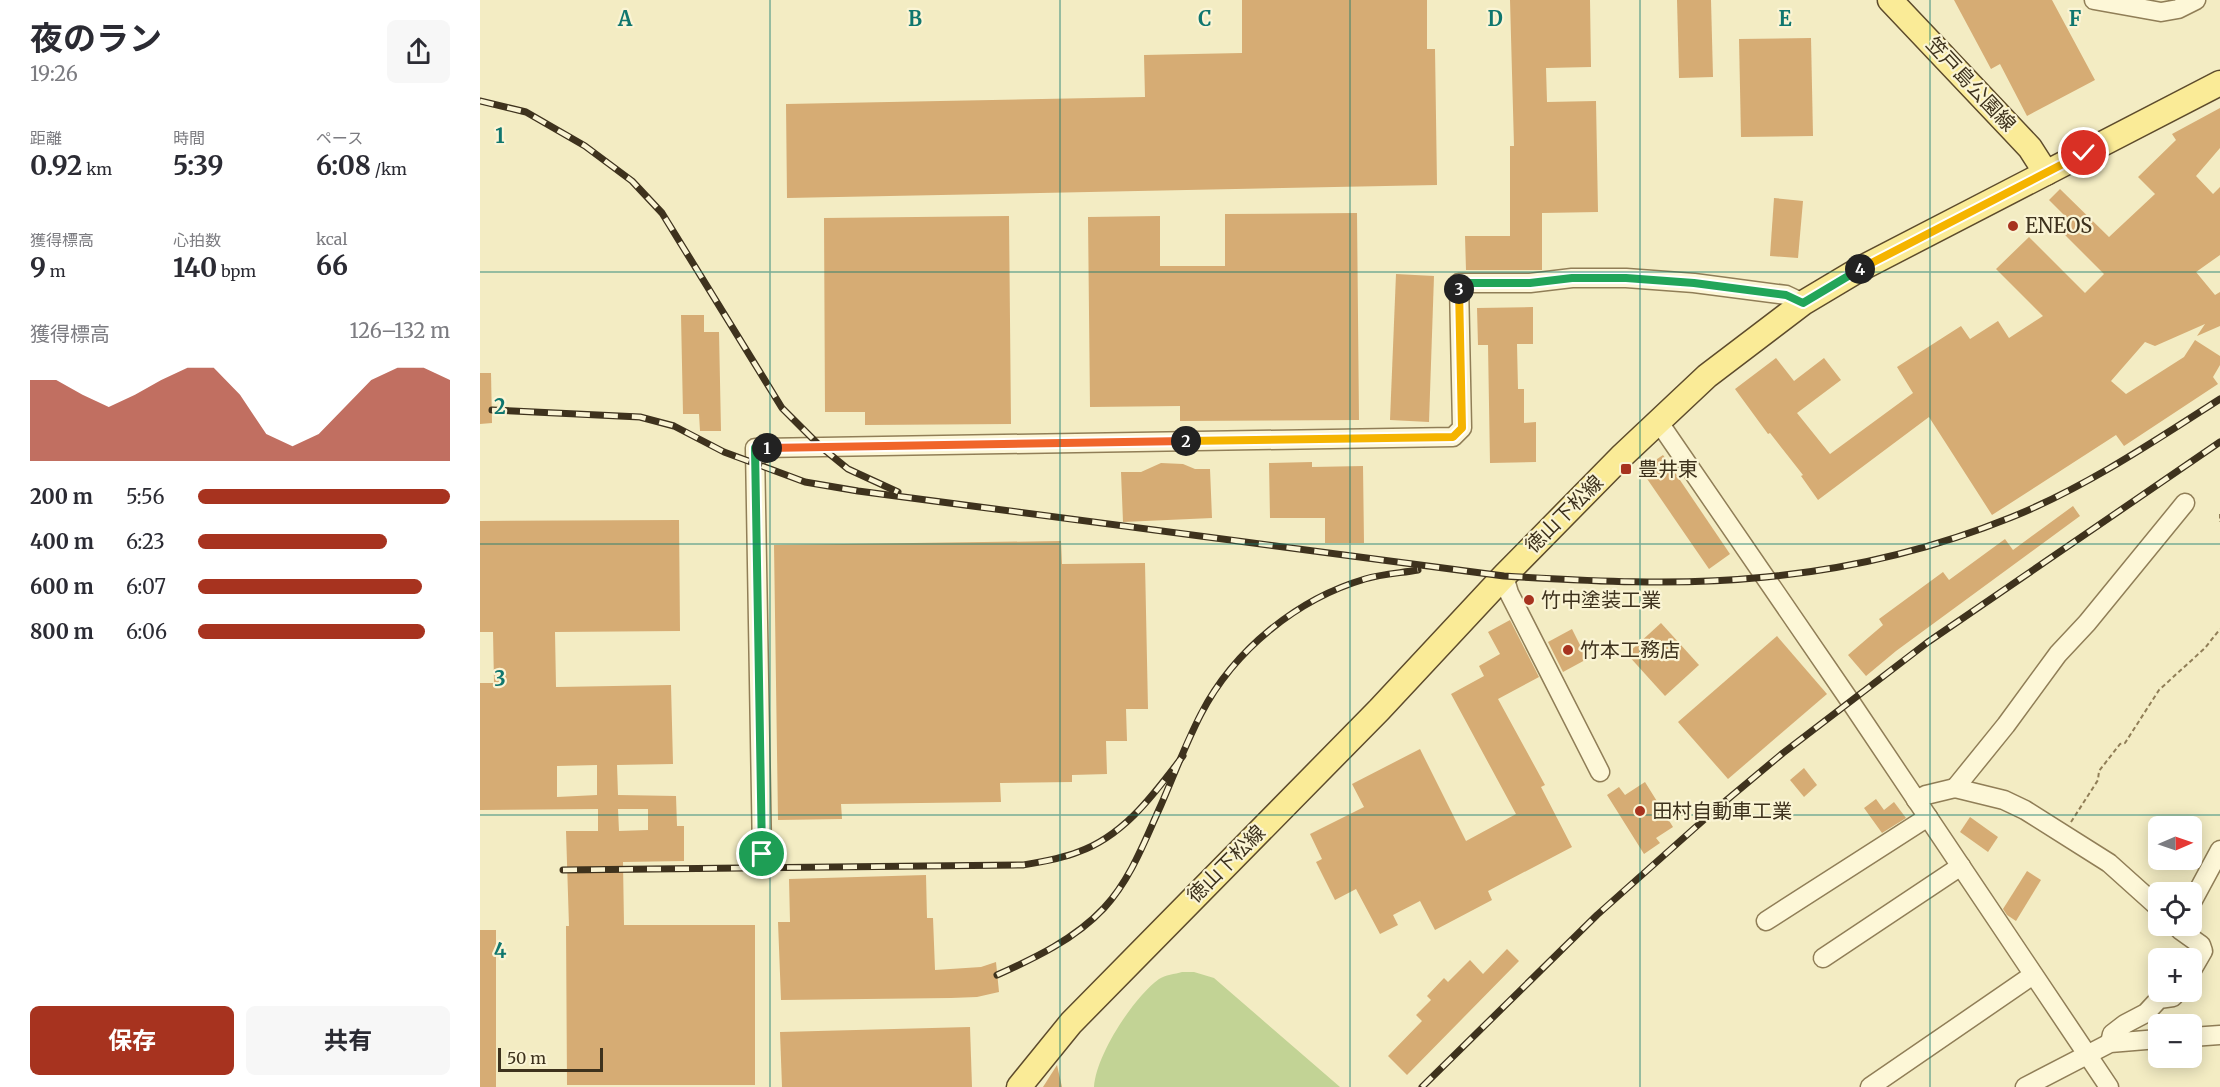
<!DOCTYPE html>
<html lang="ja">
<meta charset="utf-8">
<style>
body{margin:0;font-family:Merriweather,"Noto Sans JP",serif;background:#f7f7f7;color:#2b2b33;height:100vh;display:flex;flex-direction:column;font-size:22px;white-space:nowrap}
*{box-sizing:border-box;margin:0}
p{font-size:20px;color:#7c7c81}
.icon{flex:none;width:33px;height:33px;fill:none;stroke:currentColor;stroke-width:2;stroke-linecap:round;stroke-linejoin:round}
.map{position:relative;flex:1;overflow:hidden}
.sheet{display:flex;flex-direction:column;background:#fff;width:480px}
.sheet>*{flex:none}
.needle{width:39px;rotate:88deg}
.buttons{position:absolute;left:1668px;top:816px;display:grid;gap:12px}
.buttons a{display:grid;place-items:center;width:54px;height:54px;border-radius:9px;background:#fff;box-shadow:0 3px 15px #0003;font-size:30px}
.scale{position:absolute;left:18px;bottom:15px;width:105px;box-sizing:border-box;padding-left:6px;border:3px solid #3e321d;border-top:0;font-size:16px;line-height:21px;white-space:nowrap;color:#3e321d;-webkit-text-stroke:4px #faf4d4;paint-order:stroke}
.pin{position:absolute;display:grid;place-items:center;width:51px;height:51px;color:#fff;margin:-26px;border:3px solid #fff;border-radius:50%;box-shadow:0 2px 6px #0007}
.km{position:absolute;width:30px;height:30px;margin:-15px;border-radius:50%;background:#222;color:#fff;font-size:16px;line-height:30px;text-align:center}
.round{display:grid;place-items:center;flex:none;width:63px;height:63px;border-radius:9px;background:#f7f7f7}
.headline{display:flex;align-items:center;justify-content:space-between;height:102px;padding:0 30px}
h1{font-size:33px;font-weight:700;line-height:45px}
.metrics{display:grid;grid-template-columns:repeat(3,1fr);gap:9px;height:102px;padding:6px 30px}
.metrics div{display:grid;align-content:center}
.metrics b{font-size:26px;font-weight:700}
.metrics small{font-size:16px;font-weight:400}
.metrics p{font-size:16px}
.chart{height:168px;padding:12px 30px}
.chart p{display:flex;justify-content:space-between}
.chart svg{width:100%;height:108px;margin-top:6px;fill:#a7331f;opacity:.7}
.primary-button{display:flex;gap:12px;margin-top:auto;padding:12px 30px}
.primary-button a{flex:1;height:69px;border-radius:9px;background:#a7331f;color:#fff;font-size:24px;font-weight:700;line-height:69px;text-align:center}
.primary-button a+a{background:#f7f7f7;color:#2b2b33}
ul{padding:0 30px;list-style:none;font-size:20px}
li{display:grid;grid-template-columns:96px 72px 1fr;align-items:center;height:45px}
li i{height:15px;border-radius:8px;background:#a7331f}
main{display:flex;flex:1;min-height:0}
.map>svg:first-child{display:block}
</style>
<main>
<section class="sheet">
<div class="headline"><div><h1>夜のラン</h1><p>19:26</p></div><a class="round"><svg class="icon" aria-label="share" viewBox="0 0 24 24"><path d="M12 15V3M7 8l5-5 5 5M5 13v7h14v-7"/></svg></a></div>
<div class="metrics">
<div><p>距離</p><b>0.92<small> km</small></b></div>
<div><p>時間</p><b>5:39</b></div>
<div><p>ペース</p><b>6:08<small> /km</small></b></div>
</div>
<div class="metrics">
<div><p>獲得標高</p><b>9<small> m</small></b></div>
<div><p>心拍数</p><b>140<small> bpm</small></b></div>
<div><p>kcal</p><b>66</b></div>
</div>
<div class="chart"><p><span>獲得標高</span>126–132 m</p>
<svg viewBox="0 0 160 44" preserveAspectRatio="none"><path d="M0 44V11L10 11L20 17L30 22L40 17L50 11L60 6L70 6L80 17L90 33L100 38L110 33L120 22L130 11L140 6L150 6L160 11V44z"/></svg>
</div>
<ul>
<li><b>200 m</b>5:56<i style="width:100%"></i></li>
<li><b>400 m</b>6:23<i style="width:75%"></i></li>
<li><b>600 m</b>6:07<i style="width:89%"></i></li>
<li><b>800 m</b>6:06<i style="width:90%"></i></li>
</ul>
<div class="primary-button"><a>保存</a><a>共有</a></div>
</section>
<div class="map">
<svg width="1740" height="1087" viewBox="0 0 1740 1087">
<rect width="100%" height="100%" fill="#f3ecc3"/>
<!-- green -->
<path fill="#c2d395" d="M 702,972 L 714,972 L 734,978 L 860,1087 L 614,1087 C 616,1055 653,998 679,979 C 685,975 695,974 702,972 Z"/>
<!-- building -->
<g fill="#d6ac74" fill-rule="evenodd">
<path d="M 762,0 L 947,0 L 947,49 L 955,49 L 957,185 L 307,198 L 306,104 L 665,97 L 664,55 L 762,53 Z"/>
<path d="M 1030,0 L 1110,0 L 1111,67 L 1066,68 L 1067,102 L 1116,101 L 1118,212 L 1062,213 L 1062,270 L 986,270 L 985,236 L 1030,236 L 1030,146 L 1034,146 Z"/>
<path d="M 1197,0 L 1231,0 L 1233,77 L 1199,78 Z"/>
<path d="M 1474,0 L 1572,0 L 1615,80 L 1547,116 L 1520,64 L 1511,69 Z"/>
<path d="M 1331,38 L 1333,136 L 1261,137 L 1259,39 Z"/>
<path d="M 1740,108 L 1740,148 L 1716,176 L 1733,194 L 1740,187 L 1740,255 L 1716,272 L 1735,295 L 1740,292 L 1740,326 L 1717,336 L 1725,324 L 1675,346 L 1665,342 L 1631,381 L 1646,394 L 1704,357 L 1715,340 L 1740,356 L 1740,365 L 1733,377 L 1738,384 L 1644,446 L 1636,435 L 1512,515 L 1449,417 L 1338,500 L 1321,476 L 1323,475 L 1290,433 L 1288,434 L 1255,389 L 1296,358 L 1314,381 L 1344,358 L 1361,380 L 1317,413 L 1350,454 L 1433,393 L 1417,367 L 1481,326 L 1490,339 L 1518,321 L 1529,338 L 1563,316 L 1516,269 L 1549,237 L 1605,293 L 1624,274 L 1581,231 L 1590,221 L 1569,200 L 1580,189 L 1629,237 L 1675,194 L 1658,177 L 1696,140 L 1692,134 Z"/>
<path d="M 1294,198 L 1323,201 L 1318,258 L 1290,256 Z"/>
<path d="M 877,213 L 879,420 L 700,421 L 700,406 L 610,407 L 608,217 L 680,216 L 680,266 L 745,266 L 745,214 Z"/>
<path d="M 529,216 L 531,424 L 385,425 L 385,412 L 345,412 L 344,218 Z"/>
<path d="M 916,274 L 954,276 L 949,422 L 910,420 Z"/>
<path d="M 1053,307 L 1053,344 L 1037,344 L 1038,389 L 1044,389 L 1044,423 L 1056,422 L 1056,462 L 1010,463 L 1008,345 L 998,345 L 997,308 Z"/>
<path d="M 201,315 L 224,315 L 224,332 L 239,332 L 241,431 L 220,431 L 219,414 L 203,414 Z"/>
<path d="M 0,373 L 11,373 L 12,423 L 0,424 Z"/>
<path d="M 1183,455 L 1250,554 L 1229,569 L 1161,470 Z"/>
<path d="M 832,462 L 832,467 L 883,466 L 884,543 L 845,543 L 845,518 L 790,518 L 789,463 Z"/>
<path d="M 681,463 L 703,464 L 715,469 L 730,469 L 732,518 L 643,522 L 641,472 L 661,472 Z"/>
<path d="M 1593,506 L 1600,516 L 1416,651 L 1386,676 L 1368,655 L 1403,625 L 1399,619 L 1463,572 L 1469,580 L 1525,539 L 1533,550 Z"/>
<path d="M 199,520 L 200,631 L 75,632 L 76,687 L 191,685 L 193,764 L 137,765 L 138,795 L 196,796 L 197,826 L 204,826 L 204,861 L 143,862 L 144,925 L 275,925 L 275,1085 L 87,1085 L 86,926 L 89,926 L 86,831 L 118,831 L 118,809 L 0,810 L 0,683 L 14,683 L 13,632 L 0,632 L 0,521 ZM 117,765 L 117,795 L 77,797 L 77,766 ZM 138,809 L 168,809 L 168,830 L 139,831 Z"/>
<path d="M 581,541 L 582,564 L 665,563 L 668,709 L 646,709 L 647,741 L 626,741 L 627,774 L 592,775 L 592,782 L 520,783 L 521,802 L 361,804 L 362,819 L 298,820 L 294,545 Z"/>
<path d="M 1030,620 L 1059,677 L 1018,699 L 1065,785 L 1061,787 L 1092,847 L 1008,891 L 1012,900 L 955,930 L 940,901 L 913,915 L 918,925 L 900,934 L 876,889 L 855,900 L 836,862 L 842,859 L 830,834 L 884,807 L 872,784 L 940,749 L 986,841 L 1036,814 L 971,694 L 1004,676 L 999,666 L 1020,654 L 1008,632 Z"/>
<path d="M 1181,623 L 1219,665 L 1185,696 L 1147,654 Z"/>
<path d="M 1092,629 L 1107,659 L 1083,672 L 1068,642 Z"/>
<path d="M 1297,636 L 1347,694 L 1248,779 L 1198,722 Z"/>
<path d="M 1324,768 L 1337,785 L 1324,797 L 1310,780 Z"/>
<path d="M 1165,782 L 1193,827 L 1176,838 L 1180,843 L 1164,854 L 1127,795 L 1139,787 L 1145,795 Z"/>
<path d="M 1396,799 L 1404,810 L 1414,802 L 1426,818 L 1402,833 L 1384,808 Z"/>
<path d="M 1490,817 L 1518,837 L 1508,852 L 1480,832 Z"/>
<path d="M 1547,871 L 1561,880 L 1536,921 L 1527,915 L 1523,909 Z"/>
<path d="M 446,875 L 447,918 L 453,918 L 455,970 L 501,967 L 516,962 L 519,992 L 497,997 L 471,998 L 301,1000 L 298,922 L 310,922 L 309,879 Z"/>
<rect x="0" y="930" width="16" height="157"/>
<path d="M 1027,949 L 1039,961 L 927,1075 L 908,1056 L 942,1021 L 936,1015 L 951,1000 L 947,996 L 964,978 L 968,982 L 990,960 L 1003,974 Z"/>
<path d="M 490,1027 L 492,1087 L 302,1087 L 300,1032 Z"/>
<path d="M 577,1065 L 582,1087 L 563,1087 Z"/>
</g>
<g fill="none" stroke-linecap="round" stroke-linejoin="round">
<defs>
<g id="minor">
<path d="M 1614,0 L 1681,12 L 1698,9 L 1716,0"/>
<path d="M 1178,421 L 1370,701 L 1629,1087"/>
<path d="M 1024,576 L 1029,593 L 1120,772"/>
<path d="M 1475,788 L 1526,725 L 1578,654 L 1607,623 L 1705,503"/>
<path d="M 1436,800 L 1446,795 L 1475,788 L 1524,800 L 1545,810 L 1629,863 L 1678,907"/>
<path d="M 282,854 L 275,448 L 973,437 L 982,428 L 979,283 L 1050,283 L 1092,278 L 1146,278 L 1214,283 L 1306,295 L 1323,303"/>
<path d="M 1712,902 L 1740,850"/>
<path d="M 1286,921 L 1448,817"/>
<path d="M 1699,926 L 1700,930 L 1721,945 L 1723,951 L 1712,970"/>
<path d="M 1343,958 L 1481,866"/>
<path d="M 1712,1037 L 1740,1035"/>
<path d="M 1630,1043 L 1632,1034 L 1645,1024 L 1666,1013 L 1679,999 L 1693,997 L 1697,992"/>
<path d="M 1390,1087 L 1553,975"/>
<path d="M 1545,1087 L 1630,1043 L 1678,1039"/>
</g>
<g id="major">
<path d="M 1410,0 L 1534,131 L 1550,148 L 1566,173"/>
<path d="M 539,1087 L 591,1023 L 899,710 L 1024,576 L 1143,455 L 1227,376 L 1323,303 L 1380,269 L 1740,83"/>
</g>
</defs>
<!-- minor casing -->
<use href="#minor" stroke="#907e57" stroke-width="21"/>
<!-- major casing -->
<use href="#major" stroke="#5d4b2c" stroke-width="27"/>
<!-- path -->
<g stroke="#907e57" stroke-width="2" stroke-dasharray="4.5 3" stroke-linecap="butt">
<path d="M 1740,514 L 1740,522"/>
<path d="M 1591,822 L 1618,780 L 1619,771 L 1640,744 L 1645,743 L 1679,690 L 1725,648 L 1740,629"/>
</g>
<!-- minor -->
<use href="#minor" stroke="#fdf7d7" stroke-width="18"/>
<!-- major -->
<use href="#major" stroke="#faeb97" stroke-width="24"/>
<defs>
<g id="rail">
<path d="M 0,101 L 46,112 L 105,146 L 152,181 L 182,213 L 302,408 L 341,447 L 368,469 L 418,492"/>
<path d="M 12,410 L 160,417 L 194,426 L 244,452 L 325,482 L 378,491 L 1024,576 C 1110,581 1199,586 1286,577 C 1370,569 1453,549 1532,517 C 1606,487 1673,442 1740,399"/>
<path d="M 83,870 L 543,865 C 561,862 580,859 598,852 C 644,836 674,794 703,756"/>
<path d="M 517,975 C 555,958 595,939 624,908 C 651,879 665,840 681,805 C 694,775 706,743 721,714 C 754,650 817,599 885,579 C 902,574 921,573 938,570"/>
<path d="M 942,1087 L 1117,915 L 1236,809 L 1303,753 L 1448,642 L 1740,442"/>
</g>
</defs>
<!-- rail casing -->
<use href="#rail" stroke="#3e321d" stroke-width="7"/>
<!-- rail -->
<use href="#rail" stroke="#faf4d4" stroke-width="4.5" stroke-dasharray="14" stroke-linecap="butt"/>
</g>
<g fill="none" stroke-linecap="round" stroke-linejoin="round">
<defs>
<path id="split-1" d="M 282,854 L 275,448 L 287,448"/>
<path id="split-2" d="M 287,448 L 706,441"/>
<path id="split-3" d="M 706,441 L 973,437 L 982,428 L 979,289"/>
<path id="split-4" d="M 979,289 L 979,283 L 1050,283 L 1092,278 L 1146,278 L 1214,283 L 1306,295 L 1323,303 L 1380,269"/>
<path id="split-5" d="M 1380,269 L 1604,153"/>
</defs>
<!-- split-1 casing -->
<use href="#split-1" stroke="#fff" stroke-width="12"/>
<!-- split-2 casing -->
<use href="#split-2" stroke="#fff" stroke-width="12"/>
<!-- split-3 casing -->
<use href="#split-3" stroke="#fff" stroke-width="12"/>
<!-- split-4 casing -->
<use href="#split-4" stroke="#fff" stroke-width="12"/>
<!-- split-5 casing -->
<use href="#split-5" stroke="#fff" stroke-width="12"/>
<!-- split-1 -->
<use href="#split-1" stroke="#22a559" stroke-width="8"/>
<!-- split-2 -->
<use href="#split-2" stroke="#f0652b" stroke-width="8"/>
<!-- split-3 -->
<use href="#split-3" stroke="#f5b400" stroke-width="8"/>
<!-- split-4 -->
<use href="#split-4" stroke="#22a559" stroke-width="8"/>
<!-- split-5 -->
<use href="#split-5" stroke="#f5b400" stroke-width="8"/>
</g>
<!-- grid -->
<path fill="none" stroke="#0f766e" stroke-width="1.5" stroke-opacity="0.55" d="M 290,0 L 290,1087M 580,0 L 580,1087M 870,0 L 870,1087M 1160,0 L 1160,1087M 1450,0 L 1450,1087M 0,272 L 1740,272M 0,544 L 1740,544M 0,815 L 1740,815"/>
<!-- markers -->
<g fill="#a7331f" stroke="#faf4d4" stroke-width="2">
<circle cx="1533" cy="226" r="6"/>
<rect x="1140" y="463" width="12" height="12" rx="3"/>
<circle cx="1049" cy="600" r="6"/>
<circle cx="1088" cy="650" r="6"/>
<circle cx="1160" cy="811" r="6"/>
</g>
<g text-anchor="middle" stroke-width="4.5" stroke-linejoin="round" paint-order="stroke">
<!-- street labels -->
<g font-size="20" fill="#3e321d" stroke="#faf4d4">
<text transform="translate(1491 84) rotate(47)" y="7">笠戸島公園線</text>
<text transform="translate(1084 514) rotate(-45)" y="7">徳山下松線</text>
<text transform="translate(746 864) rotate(-45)" y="7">徳山下松線</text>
</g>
<!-- poi labels -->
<g font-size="20" fill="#3e321d" stroke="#faf4d4" text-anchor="start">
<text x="1545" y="233">ENEOS</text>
<text x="1158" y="476">豊井東</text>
<text x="1061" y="607">竹中塗装工業</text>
<text x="1100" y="657">竹本工務店</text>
<text x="1172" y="818">田村自動車工業</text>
</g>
</g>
<g font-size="20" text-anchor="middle" font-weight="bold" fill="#0f766e" stroke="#faf4d4" stroke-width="4.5" stroke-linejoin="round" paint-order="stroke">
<text x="145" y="26">A</text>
<text x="435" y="26">B</text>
<text x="725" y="26">C</text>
<text x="1015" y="26">D</text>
<text x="1305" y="26">E</text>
<text x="1595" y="26">F</text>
<text x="20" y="143">1</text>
<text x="20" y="414">2</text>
<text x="20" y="686">3</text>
<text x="20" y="958">4</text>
</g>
</svg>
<div class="buttons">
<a><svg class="needle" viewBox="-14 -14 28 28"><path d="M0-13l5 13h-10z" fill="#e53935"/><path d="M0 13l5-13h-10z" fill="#7c7c81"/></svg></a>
<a><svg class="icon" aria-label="locate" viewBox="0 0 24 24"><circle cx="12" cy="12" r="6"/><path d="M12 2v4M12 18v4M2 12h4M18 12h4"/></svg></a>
<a>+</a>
<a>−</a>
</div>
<div class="scale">50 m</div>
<div class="pin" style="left:282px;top:854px;background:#1e9e55"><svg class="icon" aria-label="arrive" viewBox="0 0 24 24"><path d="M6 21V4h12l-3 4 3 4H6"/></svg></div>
<div class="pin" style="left:1604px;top:153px;background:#d93025"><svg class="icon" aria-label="check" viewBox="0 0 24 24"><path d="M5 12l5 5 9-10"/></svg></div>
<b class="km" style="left:287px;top:448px">1</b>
<b class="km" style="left:706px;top:441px">2</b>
<b class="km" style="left:979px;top:289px">3</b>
<b class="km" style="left:1380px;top:269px">4</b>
</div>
</main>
